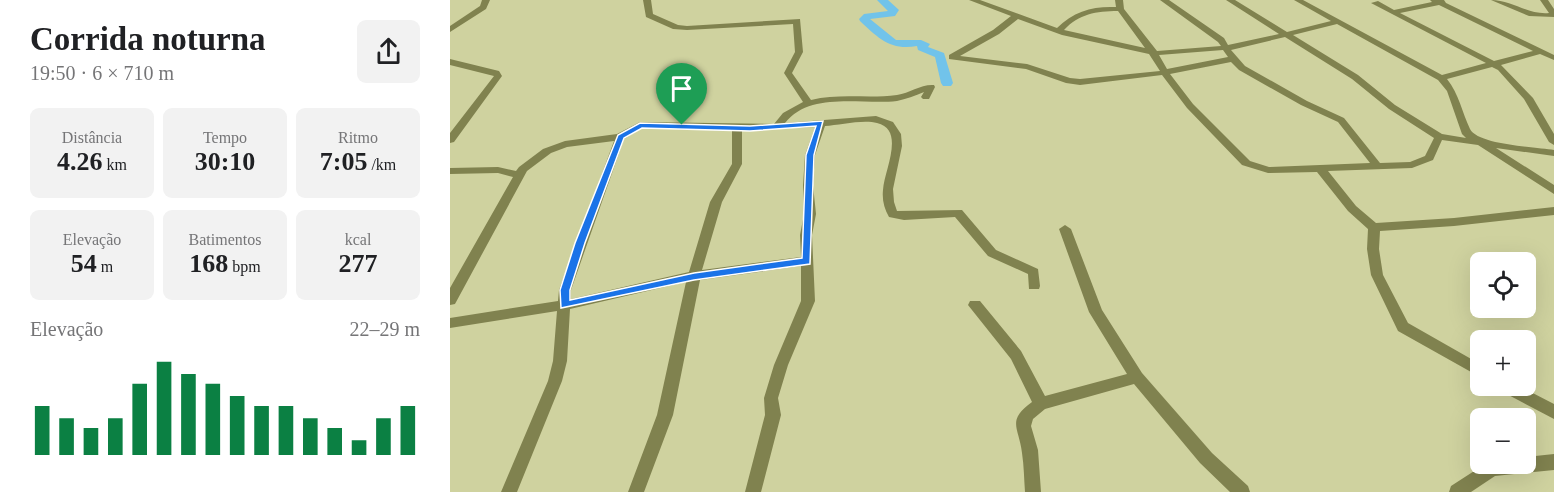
<!DOCTYPE html>
<html lang="pt">
<meta charset="utf-8">
<style>
body{margin:0;font-family:"Times New Roman",serif;background:#f2f2f2;color:#202124;height:100vh;display:flex;flex-direction:column;font-size:22px;white-space:nowrap}
*{box-sizing:border-box;margin:0}
p{font-size:20px;color:#757577}
.icon{flex:none;width:33px;height:33px;fill:none;stroke:currentColor;stroke-width:2;stroke-linecap:round;stroke-linejoin:round}
.map{position:relative;flex:1;overflow:hidden}
.sheet{display:flex;flex-direction:column;background:#fff;width:450px}
.sheet>*{flex:none}
.tools{position:absolute;left:1020px;top:252px;display:grid;gap:12px}
.tools a{display:grid;place-items:center;width:66px;height:66px;border-radius:9px;background:#fff;box-shadow:0 6px 24px #0002;font-size:30px}
.pin{position:absolute;display:grid;place-items:center;width:51px;height:51px;color:#fff;margin:-62px -26px;border-radius:50% 50% 50% 0;rotate:-45deg;box-shadow:0 0 6px #0007}
.pin .icon{rotate:45deg}
.round{display:grid;place-items:center;flex:none;width:63px;height:63px;border-radius:9px;background:#f2f2f2}
.head{display:flex;align-items:center;justify-content:space-between;height:102px;padding:0 30px}
h1{font-size:33px;font-weight:800;line-height:45px}
.metrics{display:grid;grid-template-columns:repeat(3,1fr);gap:9px;height:102px;padding:6px 30px}
.metrics div{display:grid;align-content:center;border-radius:9px;background:#f2f2f2;text-align:center}
.metrics b{font-size:26px;font-weight:800}
.metrics small{font-size:16px;font-weight:400}
.metrics p{font-size:16px}
.chart{height:168px;padding:12px 30px}
.chart p{display:flex;justify-content:space-between}
.chart svg{width:100%;height:108px;margin-top:6px;stroke:#0b8043;stroke-width:6}
main{display:flex;flex:1;min-height:0}
.map>svg:first-child{display:block}
</style>
<main>
<section class="sheet">
<div class="head"><div><h1>Corrida noturna</h1><p>19:50 · 6 × 710 m</p></div><a class="round"><svg class="icon" aria-label="share" viewBox="0 0 24 24"><path d="M12 15V3M7 8l5-5 5 5M5 13v7h14v-7"/></svg></a></div>
<div class="metrics">
<div><p>Distância</p><b>4.26<small> km</small></b></div>
<div><p>Tempo</p><b>30:10</b></div>
<div><p>Ritmo</p><b>7:05<small> /km</small></b></div>
</div>
<div class="metrics">
<div><p>Elevação</p><b>54<small> m</small></b></div>
<div><p>Batimentos</p><b>168<small> bpm</small></b></div>
<div><p>kcal</p><b>277</b></div>
</div>
<div class="chart"><p><span>Elevação</span>22–29 m</p>
<svg viewBox="0 0 160 44" preserveAspectRatio="none"><path d="M5 44V24M15 44V29M25 44V33M35 44V29M45 44V15M55 44V6M65 44V11M75 44V15M85 44V20M95 44V24M105 44V24M115 44V29M125 44V33M135 44V38M145 44V29M155 44V24"/></svg>
</div>
</section>
<div class="map">
<svg width="1104" height="492" viewBox="0 0 1104 492">
<rect width="100%" height="100%" fill="#cfd29f"/>
<g fill="none" stroke-linecap="round" stroke-linejoin="round">
<!-- river -->
<path fill="#71c3ea" fill-rule="evenodd" d="M 427,0 L 438,0 L 449,10 L 445,16 L 420,19 L 446,40 L 471,40 L 480,44 L 478,47 L 494,53 L 503,83 L 501,86 L 493,86 L 491,83 L 485,57 L 468,50 L 467,46 C 441,51 428,38 410,21 L 409,19 L 414,14 L 438,11 Z"/>
<!-- minor -->
<g fill="#80824f" fill-rule="evenodd">
<path d="M 32,0 L 40,0 L 36,9 L 0,32 L 0,26 L 30,6 Z"/>
<path d="M 193,0 L 201,0 L 203,14 L 228,25 L 237,26 L 350,19 L 353,52 L 342,73 L 361,100 C 389,93 419,99 447,95 C 460,93 471,84 484,85 L 485,87 L 479,99 L 473,99 L 471,97 L 474,92 C 465,96 456,99 447,101 C 411,105 360,91 335,123 L 426,116 L 443,122 L 451,134 L 452,146 L 443,189 L 444,202 L 447,211 L 512,210 L 546,250 L 588,269 L 590,286 L 589,289 L 579,289 L 578,274 L 538,256 L 505,217 L 454,220 L 439,217 C 434,208 432,200 433,190 C 434,170 456,130 427,123 C 414,119 389,125 375,126 L 365,155 L 363,185 L 366,214 L 362,235 L 365,301 L 338,365 L 328,398 L 331,415 L 311,492 L 295,492 L 315,415 L 314,398 L 324,365 L 351,301 L 351,266 L 250,280 L 223,415 L 194,492 L 178,492 L 207,415 L 236,282 L 120,309 L 117,361 L 112,381 L 67,492 L 51,492 L 98,381 L 103,361 L 107,311 L 0,328 L 0,318 L 108,301 L 109,290 L 164,141 L 117,147 L 101,153 L 77,171 L 5,304 L 0,305 L 0,288 L 63,177 L 48,173 L 0,174 L 0,168 L 48,167 L 66,171 L 69,167 L 93,149 L 115,141 L 167,134 L 190,122 L 324,124 L 333,113 L 353,102 L 334,73 L 345,52 L 343,24 L 237,30 L 223,29 L 196,17 ZM 365,127 L 355,155 L 353,185 L 354,214 L 350,235 L 351,257 L 252,270 L 272,202 L 292,164 L 292,130 ZM 192,128 L 282,130 L 282,164 L 260,202 L 239,272 L 121,299 L 121,290 L 174,139 Z"/>
<path d="M 519,0 L 530,0 L 607,28 C 624,11 643,6 666,7 L 665,0 L 673,0 L 674,9 L 707,51 L 771,46 L 768,42 L 710,0 L 719,0 L 774,38 L 778,45 L 829,34 L 776,0 L 785,0 L 837,32 L 881,21 L 844,0 L 853,0 L 992,75 L 1036,63 L 921,3 L 928,1 L 944,10 L 982,2 L 980,0 L 994,0 L 996,3 L 1104,55 L 1104,60 L 1090,54 L 1051,65 L 1083,98 L 1104,134 L 1104,145 L 1099,142 L 1074,99 L 1048,70 L 1042,67 L 997,79 C 1009,94 1012,112 1020,129 C 1028,145 1086,147 1104,150 L 1104,156 L 1046,148 L 1104,185 L 1104,194 L 1028,145 L 992,140 L 983,160 L 962,168 L 878,171 L 906,206 L 926,223 L 1004,218 L 1104,207 L 1104,215 L 1004,226 L 930,231 L 929,249 L 933,275 L 958,323 L 1030,364 L 1030,377 L 948,331 L 921,275 L 917,249 L 918,229 L 898,211 L 867,172 L 818,173 L 792,165 L 737,108 L 712,75 L 630,85 L 616,83 L 576,69 L 499,59 L 499,55 L 543,30 L 561,16 ZM 989,5 L 1083,51 L 1044,61 L 950,13 ZM 668,11 L 695,48 L 614,30 C 629,14 646,11 668,11 ZM 568,19 L 612,35 L 699,54 L 710,71 L 630,79 L 620,78 L 577,64 L 510,56 L 549,34 ZM 887,24 L 988,80 L 997,91 L 1012,134 L 1016,138 L 992,134 L 945,105 L 908,75 L 843,35 ZM 835,37 L 902,79 L 939,109 L 984,138 L 975,156 L 960,162 L 930,163 L 894,118 L 857,101 L 795,66 L 781,50 ZM 773,50 L 778,57 L 717,69 L 709,55 ZM 781,62 L 789,70 L 851,105 L 888,122 L 920,163 L 819,167 L 800,161 L 743,104 L 720,74 Z"/>
<path d="M 1041,0 C 1062,0 1078,15 1099,13 L 1090,0 L 1098,0 L 1104,9 L 1104,17 L 1079,16 Z"/>
<path d="M 0,59 L 49,71 L 52,76 L 4,142 L 0,143 L 0,133 L 44,76 L 0,65 Z"/>
<path d="M 615,225 L 621,229 L 652,310 L 692,373 L 762,453 L 798,486 L 800,492 L 780,492 L 750,463 L 684,384 L 595,409 L 583,419 L 581,426 L 588,450 L 591,492 L 575,492 C 574,479 574,466 572,453 C 569,427 556,421 582,402 L 561,359 L 518,305 L 520,301 L 530,301 L 571,351 L 595,396 L 677,374 L 639,312 L 609,229 Z"/>
<path d="M 1049,386 L 1069,386 L 1104,404 L 1104,419 L 1051,391 Z"/>
<path d="M 1104,454 L 1104,470 L 1045,476 L 1021,492 L 999,492 L 1001,486 L 1035,464 L 1076,464 L 1076,457 Z"/>
</g>
</g>
<!-- route -->
<path fill="#1a73e8" stroke="#fff" stroke-width="1.5" fill-rule="evenodd" d="M 373,121 L 364,155 L 360,264 L 244,280 L 111,308 L 110,290 L 125,243 L 168,135 L 190,123 L 300,126 ZM 366,126 L 356,155 L 352,258 L 244,273 L 120,300 L 120,290 L 135,243 L 174,138 L 192,128 L 300,131 Z"/>
</svg>
<div class="tools">
<a><svg class="icon" aria-label="locate" viewBox="0 0 24 24"><circle cx="12" cy="12" r="6"/><path d="M12 2v4M12 18v4M2 12h4M18 12h4"/></svg></a>
<a>+</a>
<a>−</a>
</div>
<div class="pin" style="left:232px;top:125px;background:#1e9e55"><svg class="icon" aria-label="arrive" viewBox="0 0 24 24"><path d="M6 21V4h12l-3 4 3 4H6"/></svg></div>
</div>
</main>
